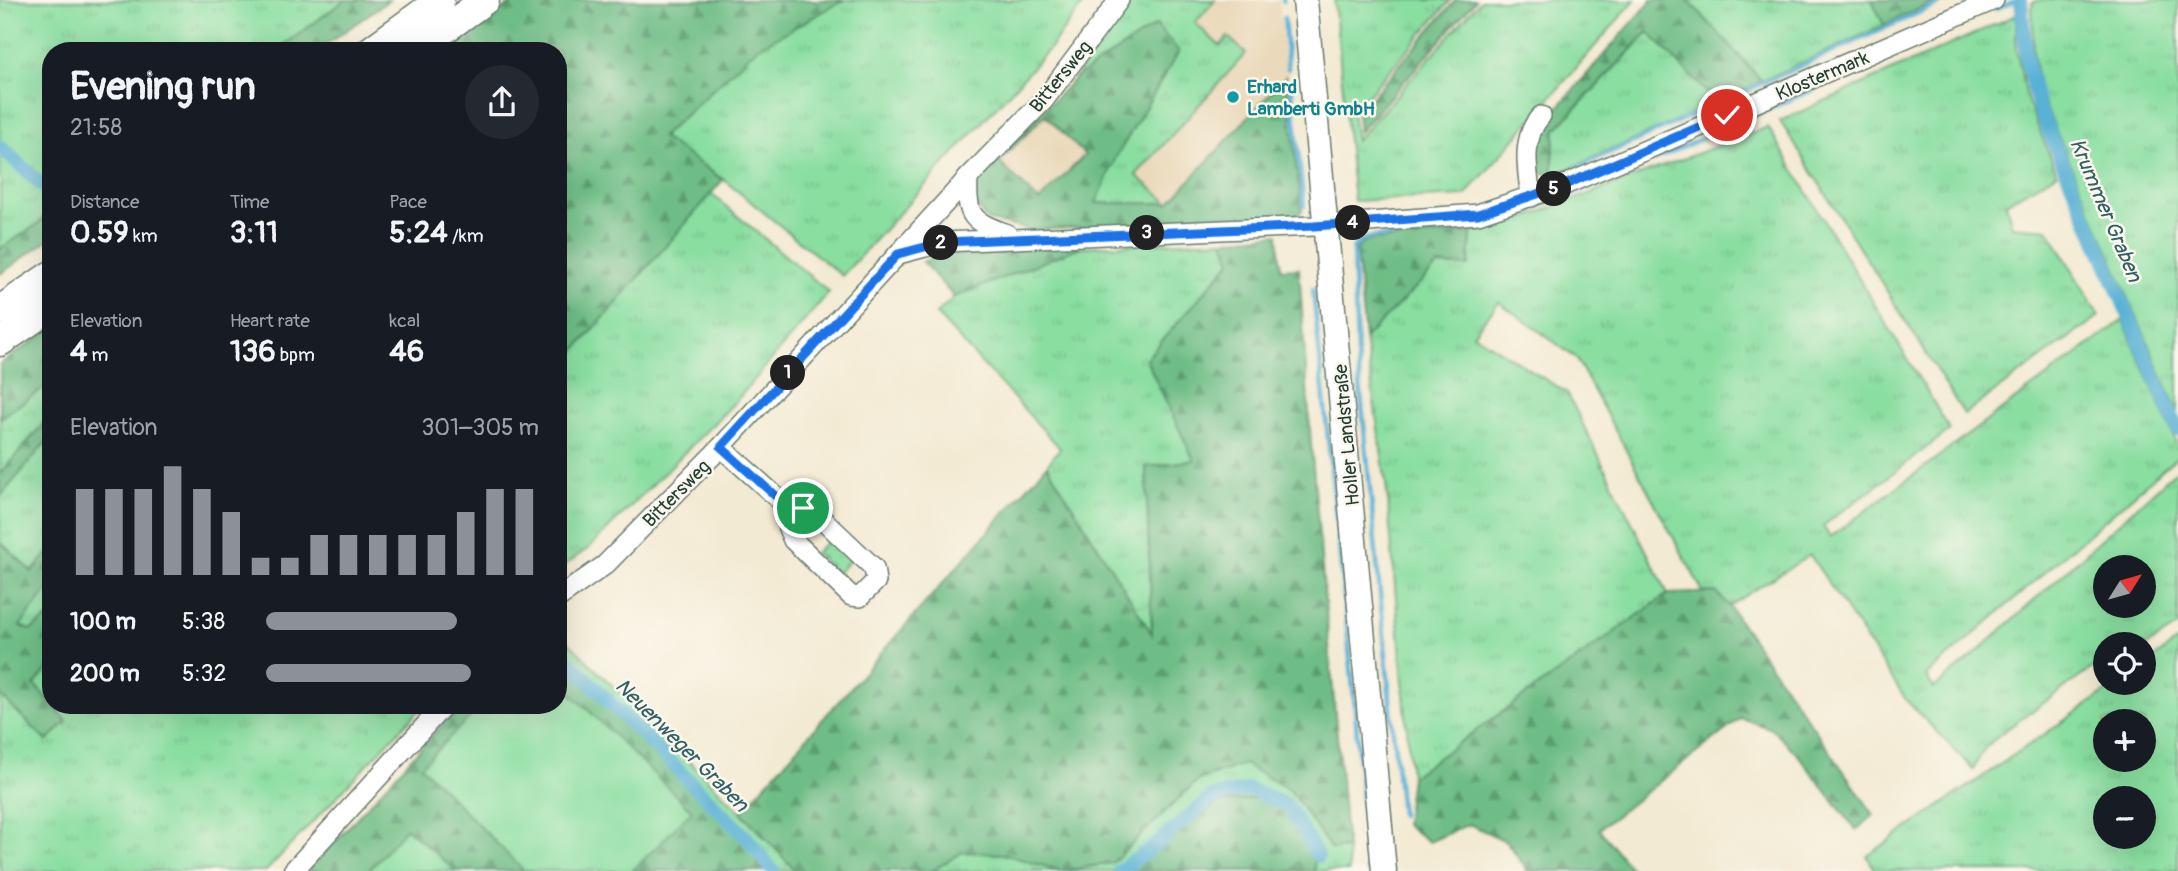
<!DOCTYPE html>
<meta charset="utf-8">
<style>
body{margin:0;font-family:Pangolin,sans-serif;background:#242831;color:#f1f3f6;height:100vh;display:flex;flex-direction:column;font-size:26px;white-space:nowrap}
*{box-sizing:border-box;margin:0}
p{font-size:23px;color:#9ea1a6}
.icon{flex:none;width:38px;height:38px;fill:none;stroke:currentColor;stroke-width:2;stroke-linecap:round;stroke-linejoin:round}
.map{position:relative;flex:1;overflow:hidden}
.side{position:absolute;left:42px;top:42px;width:525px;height:672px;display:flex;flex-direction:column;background:#171b24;border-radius:28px;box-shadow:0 7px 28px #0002}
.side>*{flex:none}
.needle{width:46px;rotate:53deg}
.controls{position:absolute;left:2093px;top:555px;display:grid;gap:14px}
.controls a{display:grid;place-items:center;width:63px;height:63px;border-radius:50%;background:#171b24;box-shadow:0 7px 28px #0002;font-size:35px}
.pin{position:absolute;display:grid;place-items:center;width:60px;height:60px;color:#fff;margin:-30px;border:4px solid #fff;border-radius:50%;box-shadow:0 2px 7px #0007}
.km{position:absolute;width:35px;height:35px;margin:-18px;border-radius:50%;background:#222;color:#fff;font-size:19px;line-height:35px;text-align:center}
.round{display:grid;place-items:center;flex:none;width:74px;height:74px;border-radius:37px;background:#242831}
.overview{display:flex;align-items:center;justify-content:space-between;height:119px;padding:0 28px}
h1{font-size:38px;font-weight:800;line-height:52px}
.stats{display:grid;grid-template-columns:repeat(3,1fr);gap:10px;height:119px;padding:7px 28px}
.stats div{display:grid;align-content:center}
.stats b{font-size:30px;font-weight:800}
.stats small{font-size:19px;font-weight:400}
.stats p{font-size:19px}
.chart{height:196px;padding:14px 28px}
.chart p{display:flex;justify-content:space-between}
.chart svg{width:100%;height:126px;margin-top:7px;stroke:#8c9099;stroke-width:6}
ul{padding:0 28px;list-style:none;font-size:23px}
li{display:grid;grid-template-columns:112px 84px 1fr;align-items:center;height:52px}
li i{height:18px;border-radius:9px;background:#8c9099}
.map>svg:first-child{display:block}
</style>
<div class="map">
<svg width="2178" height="871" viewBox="0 0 2178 871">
<defs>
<pattern id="grass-tufts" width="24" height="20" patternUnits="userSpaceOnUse" patternTransform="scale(1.75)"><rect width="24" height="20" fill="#89dea0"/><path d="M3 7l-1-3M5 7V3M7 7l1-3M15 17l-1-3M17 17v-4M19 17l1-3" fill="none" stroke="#76bf8a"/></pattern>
<pattern id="forest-firs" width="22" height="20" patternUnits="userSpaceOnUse" patternTransform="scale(1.75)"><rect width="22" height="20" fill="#6ebd86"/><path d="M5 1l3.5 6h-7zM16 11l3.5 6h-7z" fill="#5a9b6e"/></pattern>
<pattern id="park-dots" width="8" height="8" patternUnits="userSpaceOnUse" patternTransform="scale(1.75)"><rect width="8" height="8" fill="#89dea0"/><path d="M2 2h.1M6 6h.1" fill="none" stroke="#76bf8a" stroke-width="1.8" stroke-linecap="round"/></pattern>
</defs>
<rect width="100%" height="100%" fill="#fbf7ec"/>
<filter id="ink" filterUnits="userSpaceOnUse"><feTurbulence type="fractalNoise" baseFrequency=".0143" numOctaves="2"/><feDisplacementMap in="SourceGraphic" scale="14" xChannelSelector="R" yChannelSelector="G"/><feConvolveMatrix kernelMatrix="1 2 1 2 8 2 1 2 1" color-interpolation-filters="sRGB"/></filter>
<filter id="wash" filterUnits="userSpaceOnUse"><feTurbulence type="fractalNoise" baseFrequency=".00686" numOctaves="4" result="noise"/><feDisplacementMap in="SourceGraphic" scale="28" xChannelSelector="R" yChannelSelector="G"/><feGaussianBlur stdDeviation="1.57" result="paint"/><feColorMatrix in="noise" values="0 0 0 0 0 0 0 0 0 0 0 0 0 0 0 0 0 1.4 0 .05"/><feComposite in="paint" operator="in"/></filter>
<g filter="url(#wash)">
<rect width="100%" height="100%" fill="#f3ead3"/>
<!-- built -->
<g fill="#ead9ba">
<path d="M 1215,0 L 1279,0 L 1286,76 L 1169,203 L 1136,175 L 1203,102 L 1220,46 L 1195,22 Z"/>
<path d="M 1046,115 L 1085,155 L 1039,201 L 999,162 Z"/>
</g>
<!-- grass -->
<g fill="url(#grass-tufts)" stroke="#548e6a" stroke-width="2" fill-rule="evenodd">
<path d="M 0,0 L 345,0 L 276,51 L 51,51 L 51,208 L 38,224 L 0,249 Z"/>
<path d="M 844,0 L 1086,0 L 1050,48 L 842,276 L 724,180 L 661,137 L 757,47 Z"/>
<path d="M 1129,0 L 1215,0 L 1195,23 L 1220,46 L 1228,37 L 1246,53 L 1136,175 L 1169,203 L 1095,203 L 1115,159 L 1156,25 L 1075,78 Z"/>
<path d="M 1334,0 L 1451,0 L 1352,113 L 1356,141 L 1481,0 L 1635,0 L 1465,196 L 1354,201 Z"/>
<path d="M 1688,0 L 1872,0 L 1884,25 L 1762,81 Z"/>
<path d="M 2039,0 L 2178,0 L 2178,412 L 2041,96 L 2033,52 L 2032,3 Z"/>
<path d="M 2016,15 L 2016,49 L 2028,102 L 2057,173 L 2006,203 L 2012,226 L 2048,229 L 2099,316 L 1964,414 L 1780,121 Z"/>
<path d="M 1649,32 L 1717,103 L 1552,176 L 1555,130 Z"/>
<path d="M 1768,127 L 1950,430 L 1823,526 L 1830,537 L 2123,320 L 2178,446 L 2178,456 L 1926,676 L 1934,688 L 1972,657 L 2178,469 L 2178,626 L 2144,648 L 2144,644 L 2105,644 L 2105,659 L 2000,734 L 1984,749 L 1973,769 L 1907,701 L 1810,555 L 1729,606 L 1716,592 L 1703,592 L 1576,358 L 1499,302 L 1473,334 L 1567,393 L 1668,594 L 1411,777 L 1387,491 L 1365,338 L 1438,265 L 1469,266 L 1471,232 L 1495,229 ZM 2105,567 L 2144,567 L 2144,606 L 2105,606 Z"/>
<path d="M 711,194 L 829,292 L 736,401 L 590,547 L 558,570 L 558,370 Z"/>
<path d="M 1224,240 L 1231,261 L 1146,359 L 1194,460 L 1146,467 L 1152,635 L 1047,465 L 1060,448 L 936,314 L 954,297 L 1080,247 Z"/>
<path d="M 51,383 L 51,415 L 0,474 L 0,418 Z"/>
<path d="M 51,436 L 51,550 L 33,572 L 0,542 L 0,497 Z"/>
<path d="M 51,586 L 51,616 L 30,630 L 20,626 Z"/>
<path d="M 558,632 L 741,812 L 796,871 L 764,871 L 746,843 L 558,658 Z"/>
<path d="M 2178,641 L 2178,871 L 1876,871 L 1867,856 L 2119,683 L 2144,682 L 2144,665 ZM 2105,721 L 2144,721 L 2144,760 L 2105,760 ZM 2105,798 L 2144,798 L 2144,836 L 2105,836 Z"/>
<path d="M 51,665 L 51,703 L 34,684 Z"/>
<path d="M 0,695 L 47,741 L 67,721 L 53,705 L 424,705 L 266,871 L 0,871 Z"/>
<path d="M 1244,763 L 1290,790 L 1331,849 L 1347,848 L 1349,871 L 1315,871 L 1313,856 L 1160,847 L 1129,871 L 1068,871 L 1112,863 L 1198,780 Z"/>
<path d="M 962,852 L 1003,854 L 1062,871 L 932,871 Z"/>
</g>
<!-- forest -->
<g fill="url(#forest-firs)" stroke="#467d5d" stroke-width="2" fill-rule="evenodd">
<path d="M 345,0 L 389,0 L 317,51 L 276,51 Z"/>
<path d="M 516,0 L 844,0 L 757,48 L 662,137 L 723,180 L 558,370 L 558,51 L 445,51 Z"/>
<path d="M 1456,0 L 1476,0 L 1359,132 L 1357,114 Z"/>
<path d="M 1652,0 L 1688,0 L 1762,81 L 1717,103 L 1648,32 L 1555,130 L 1552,176 L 1533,169 L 1538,130 Z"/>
<path d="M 1872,0 L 1938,0 L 1884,25 Z"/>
<path d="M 1156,25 L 1179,51 L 1115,159 L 1096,203 L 1169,203 L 1286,76 L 1302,210 L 1296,218 L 1031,230 L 986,220 L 973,199 L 973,183 L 1075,78 ZM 1045,115 L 1085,155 L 1039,201 L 999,162 Z"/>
<path d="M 51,208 L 51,238 L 0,274 L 0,249 L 38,224 Z"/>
<path d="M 1471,232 L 1469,266 L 1438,265 L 1365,338 L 1356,250 L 1364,241 Z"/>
<path d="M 1278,234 L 1281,269 L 1299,268 L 1311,444 L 1347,848 L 1331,849 L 1290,790 L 1244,764 L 1198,780 L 1112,863 L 1062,871 L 1003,854 L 962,852 L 932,871 L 796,871 L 741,812 L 1047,465 L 1152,634 L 1146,467 L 1194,460 L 1146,359 L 1231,261 L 1224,240 Z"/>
<path d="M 1075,243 L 1080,247 L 954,297 L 923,262 L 951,249 Z"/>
<path d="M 51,329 L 51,383 L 0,418 L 0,364 Z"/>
<path d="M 51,415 L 51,436 L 0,497 L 0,474 Z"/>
<path d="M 0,542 L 32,572 L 51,550 L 51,586 L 20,626 L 31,630 L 51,616 L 51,665 L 34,685 L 67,721 L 47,741 L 0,695 Z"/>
<path d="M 1716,592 L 1729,606 L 1874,815 L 1856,830 L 1798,755 L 1772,729 L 1741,718 L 1599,829 L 1633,871 L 1526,871 L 1526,868 L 1506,841 L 1469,824 L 1429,842 L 1405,824 L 1411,777 L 1668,594 Z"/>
<path d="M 558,658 L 746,843 L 764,871 L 632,871 L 691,811 L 558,681 Z"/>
<path d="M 460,705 L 482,705 L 421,766 L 524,871 L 456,871 L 406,828 L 369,871 L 308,871 Z"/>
<path d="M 1257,798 L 1285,810 L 1313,856 L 1315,871 L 1129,871 L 1216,803 Z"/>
</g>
<!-- park -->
<path fill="url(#park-dots)" stroke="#548e6a" stroke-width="2" d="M 831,538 L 851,559 L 837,574 L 815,553 Z"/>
<!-- garden -->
<g fill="#89dea0" stroke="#548e6a" stroke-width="2">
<path d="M 558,681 L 692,811 L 632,871 L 524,871 L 421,766 L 482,705 L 558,705 Z"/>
<path d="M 406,828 L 456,871 L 369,871 Z"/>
</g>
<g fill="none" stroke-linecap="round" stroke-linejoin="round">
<!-- stream -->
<g stroke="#59b1d6" stroke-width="4.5">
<path d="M 1283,0 L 1283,1"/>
<path d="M 1996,9 L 2017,0"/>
<path d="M 1284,18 L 1288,69"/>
<path d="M 1291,83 L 1304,206"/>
<path d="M 1562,174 L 1947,0"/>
<path d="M 1313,289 L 1355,708 L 1366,853"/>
<path d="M 1401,815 L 1357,352 L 1353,250 L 1358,242 L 1367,238 L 1477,227 L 1501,222 L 1633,169 L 1962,24"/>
<path d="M 1367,868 L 1367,871"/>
</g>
<!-- canal -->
<g stroke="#59b1d6" stroke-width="14">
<path d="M 2021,0 L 2026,58 L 2039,108 L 2178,430"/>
<path d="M 0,147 L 51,193"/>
<path d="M 558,651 L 747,838 L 773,871"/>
<path d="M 1119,871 L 1148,851 L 1212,797 L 1249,789 L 1288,806 L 1318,856"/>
</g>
</g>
</g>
<g filter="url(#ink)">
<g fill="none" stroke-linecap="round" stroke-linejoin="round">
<defs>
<g id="minor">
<path d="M 968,178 C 966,218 972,221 1007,234"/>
<path d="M 1531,197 C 1527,170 1521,137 1541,116"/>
<path d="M 898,254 L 944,242 L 1314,226 L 1478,214 L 1567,184 L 1994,0"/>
<path d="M 721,447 L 792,511"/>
<path d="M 803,508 L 816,513 L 874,568 L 876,581 L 860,597 L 851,596 L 793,540 L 788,528 L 792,511 Z"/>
<path d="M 558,598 L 605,565 L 721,447 L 968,178 L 1044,100 L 1119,0"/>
<path d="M 293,871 L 444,705"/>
</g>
<path id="major" d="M 1305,0 L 1384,871"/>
<g id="highway">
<path d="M 370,51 L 440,0"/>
<path d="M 415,51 L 485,0"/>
<path d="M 0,310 L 51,275"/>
<path d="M 0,342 L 51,307"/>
</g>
</defs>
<!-- minor casing -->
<use href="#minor" stroke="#697a6c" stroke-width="22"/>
<!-- major casing -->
<use href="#major" stroke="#697a6c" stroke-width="27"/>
<!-- highway casing -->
<use href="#highway" stroke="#697a6c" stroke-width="31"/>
<!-- minor -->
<use href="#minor" stroke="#fff" stroke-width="19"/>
<!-- major -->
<use href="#major" stroke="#fff" stroke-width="24"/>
<!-- highway -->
<use href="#highway" stroke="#fff" stroke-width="28"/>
</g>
</g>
<g fill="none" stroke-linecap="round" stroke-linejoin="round" filter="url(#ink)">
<defs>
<path id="route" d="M 803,508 L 792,511 L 721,447 L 898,254 L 944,242 L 1314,226 L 1478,214 L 1567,184 L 1727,115"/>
</defs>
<!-- route casing -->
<use href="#route" stroke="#fff" stroke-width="14"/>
<!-- route -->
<use href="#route" stroke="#1a73e8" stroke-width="9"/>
</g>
<!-- markers -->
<circle fill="#0f9aa8" stroke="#fbf7ec" stroke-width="2.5" cx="1233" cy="97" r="7"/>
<g text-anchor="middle" stroke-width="5" stroke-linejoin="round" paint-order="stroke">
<!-- street labels -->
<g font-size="19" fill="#1f3d34" stroke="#fbf7ec">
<text transform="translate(1822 75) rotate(-23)" y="7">Klostermark</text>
<text transform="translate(1060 76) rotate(-51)" y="7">Bittersweg</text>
<text transform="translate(1346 435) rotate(-95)" y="7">Holler Landstraße</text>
<text transform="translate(676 493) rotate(-45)" y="7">Bittersweg</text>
</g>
<!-- culture labels -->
<g font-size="19" font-weight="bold" fill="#0d838f" stroke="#fbf7ec" text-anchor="start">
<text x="1247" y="93">Erhard<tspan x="1247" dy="22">Lamberti GmbH</tspan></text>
</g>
<!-- water labels -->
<g font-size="21" font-style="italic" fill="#306065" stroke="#fbf7ec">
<text transform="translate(2106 210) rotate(67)" y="7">Krummer Graben</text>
<text transform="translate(682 745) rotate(45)" y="7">Neuenweger Graben</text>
</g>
</g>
</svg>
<div class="controls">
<a><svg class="needle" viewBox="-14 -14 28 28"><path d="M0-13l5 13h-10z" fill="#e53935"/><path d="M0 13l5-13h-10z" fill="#9ea1a6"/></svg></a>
<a><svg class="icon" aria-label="locate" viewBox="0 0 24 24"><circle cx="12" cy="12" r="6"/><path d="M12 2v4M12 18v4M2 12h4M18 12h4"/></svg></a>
<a>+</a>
<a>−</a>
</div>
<div class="pin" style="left:803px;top:508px;background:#1e9e55"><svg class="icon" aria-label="arrive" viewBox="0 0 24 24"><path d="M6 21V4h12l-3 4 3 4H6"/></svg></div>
<div class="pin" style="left:1727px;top:115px;background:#d93025"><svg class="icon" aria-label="check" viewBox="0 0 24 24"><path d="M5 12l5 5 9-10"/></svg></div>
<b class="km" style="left:788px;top:373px">1</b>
<b class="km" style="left:941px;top:243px">2</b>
<b class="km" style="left:1147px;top:233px">3</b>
<b class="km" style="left:1353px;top:223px">4</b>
<b class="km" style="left:1554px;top:189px">5</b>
<section class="side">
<div class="overview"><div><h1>Evening run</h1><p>21:58</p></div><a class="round"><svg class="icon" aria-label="share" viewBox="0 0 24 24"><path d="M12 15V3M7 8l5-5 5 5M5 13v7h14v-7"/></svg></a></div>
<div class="stats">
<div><p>Distance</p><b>0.59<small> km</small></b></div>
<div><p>Time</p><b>3:11</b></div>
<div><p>Pace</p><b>5:24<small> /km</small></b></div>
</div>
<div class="stats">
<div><p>Elevation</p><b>4<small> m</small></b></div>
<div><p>Heart rate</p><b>136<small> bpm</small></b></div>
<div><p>kcal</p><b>46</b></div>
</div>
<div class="chart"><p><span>Elevation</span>301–305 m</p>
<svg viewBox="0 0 160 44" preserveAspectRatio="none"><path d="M5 44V14M15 44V14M25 44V14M35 44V6M45 44V14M55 44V22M65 44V38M75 44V38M85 44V30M95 44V30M105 44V30M115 44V30M125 44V30M135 44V22M145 44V14M155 44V14"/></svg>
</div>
<ul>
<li><b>100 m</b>5:38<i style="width:70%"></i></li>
<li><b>200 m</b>5:32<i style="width:75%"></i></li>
</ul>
</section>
</div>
